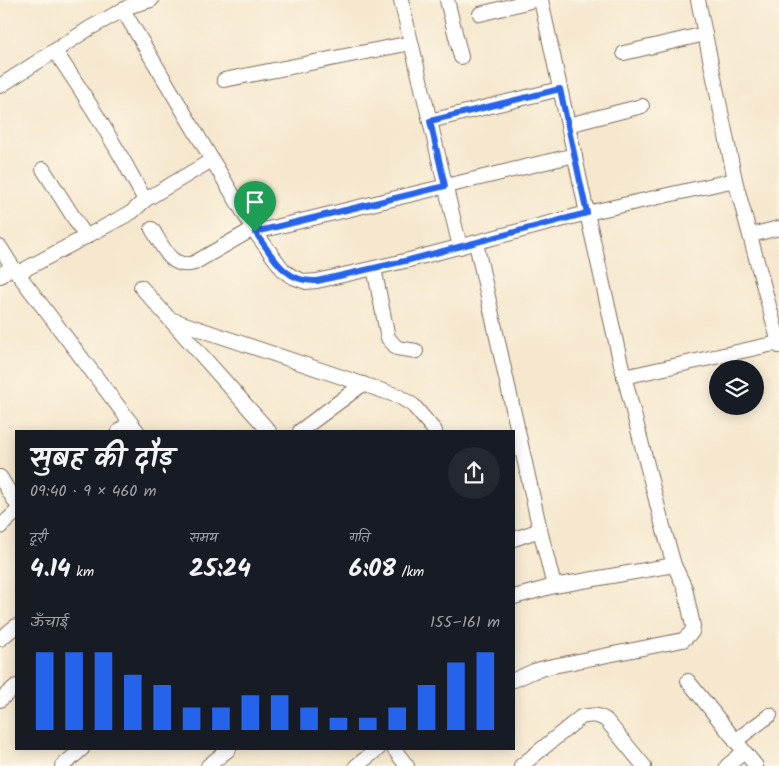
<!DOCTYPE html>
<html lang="hi">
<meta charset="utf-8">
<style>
body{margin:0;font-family:Kalam,"Playpen Sans Deva",sans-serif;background:#242831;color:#f1f3f6;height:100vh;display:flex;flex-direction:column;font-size:19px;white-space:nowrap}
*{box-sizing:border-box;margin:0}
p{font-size:16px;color:#9ea1a6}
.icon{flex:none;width:28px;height:28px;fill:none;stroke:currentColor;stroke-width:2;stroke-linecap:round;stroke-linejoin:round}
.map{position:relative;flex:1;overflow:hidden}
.details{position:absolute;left:15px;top:430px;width:500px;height:320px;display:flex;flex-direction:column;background:#171b24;border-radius:0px;box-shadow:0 2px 12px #0003}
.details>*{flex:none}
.tools{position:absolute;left:709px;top:360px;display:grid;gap:10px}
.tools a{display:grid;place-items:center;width:55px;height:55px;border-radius:50%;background:#171b24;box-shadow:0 2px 12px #0003;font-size:25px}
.pin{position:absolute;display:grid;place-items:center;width:42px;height:42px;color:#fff;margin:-51px -21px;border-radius:50% 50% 50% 0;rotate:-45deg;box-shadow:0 0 5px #0007}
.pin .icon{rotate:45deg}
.round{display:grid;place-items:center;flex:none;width:52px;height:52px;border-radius:26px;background:#242831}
.overview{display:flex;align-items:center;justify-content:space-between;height:85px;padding:0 15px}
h1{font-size:28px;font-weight:700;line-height:38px}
.metrics{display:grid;grid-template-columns:repeat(3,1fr);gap:8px;height:85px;padding:5px 15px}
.metrics div{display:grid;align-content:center}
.metrics b{font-size:25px;font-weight:700}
.metrics small{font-size:14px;font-weight:400}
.metrics p{font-size:14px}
.chart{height:140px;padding:10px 15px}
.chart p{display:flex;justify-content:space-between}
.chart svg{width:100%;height:90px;margin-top:5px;stroke:#2563eb;stroke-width:6}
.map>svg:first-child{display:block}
</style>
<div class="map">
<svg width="779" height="766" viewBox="0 0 779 766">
<rect width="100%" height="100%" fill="#fcf5e5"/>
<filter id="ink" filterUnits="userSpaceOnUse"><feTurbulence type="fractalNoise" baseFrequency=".02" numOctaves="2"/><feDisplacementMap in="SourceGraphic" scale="10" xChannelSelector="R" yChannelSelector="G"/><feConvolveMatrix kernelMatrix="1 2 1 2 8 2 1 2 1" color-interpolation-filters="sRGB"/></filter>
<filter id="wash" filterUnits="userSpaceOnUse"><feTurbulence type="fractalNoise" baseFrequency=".0096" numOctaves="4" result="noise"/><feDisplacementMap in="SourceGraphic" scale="20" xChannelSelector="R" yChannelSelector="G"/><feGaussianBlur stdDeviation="1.12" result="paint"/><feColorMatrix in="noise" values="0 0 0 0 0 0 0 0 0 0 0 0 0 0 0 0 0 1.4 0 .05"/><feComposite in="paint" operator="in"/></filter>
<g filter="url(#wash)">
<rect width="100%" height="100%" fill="#f6e8cf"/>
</g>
<g filter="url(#ink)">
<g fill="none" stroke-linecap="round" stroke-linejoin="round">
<defs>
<g id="street">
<path d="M 401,0 L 460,247"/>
<path d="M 447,0 L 461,57"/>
<path d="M 698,0 L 735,180 L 779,343"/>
<path d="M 123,10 L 255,232 L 284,271 L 293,277 L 306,282 L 317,281 L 409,260 L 587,213 L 541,0"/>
<path d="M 480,14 L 534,0"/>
<path d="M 624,53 L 705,34"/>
<path d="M 224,80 L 411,43"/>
<path d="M 0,86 L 90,28 L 130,6 L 151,0"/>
<path d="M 430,121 L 560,89"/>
<path d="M 568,125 L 642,106"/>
<path d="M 43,169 L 86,237"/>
<path d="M 145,200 L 212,160"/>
<path d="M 152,229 C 163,246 170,270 194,263 L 253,229"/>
<path d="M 255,232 L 575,155"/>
<path d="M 751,235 L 779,228"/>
<path d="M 476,243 L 540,530 L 554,586"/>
<path d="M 0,247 L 12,266 L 137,431"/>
<path d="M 374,268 L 388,338 L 397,348 L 416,351"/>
<path d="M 18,273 L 132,212 L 145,200 C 118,149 88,99 55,51"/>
<path d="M 0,276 L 12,266"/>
<path d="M 141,287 L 269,431"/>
<path d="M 170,319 L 398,396 L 413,405 L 435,431"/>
<path d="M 624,377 L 778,343 L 779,346"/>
<path d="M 119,431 L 130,422"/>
<path d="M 300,431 L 363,384"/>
<path d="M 0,477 L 16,503"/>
<path d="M 0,527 L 16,512"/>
<path d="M 514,539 L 540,530"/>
<path d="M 514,597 L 554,586 L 674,565"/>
<path d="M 0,639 L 16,626"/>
<path d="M 514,680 L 534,671 L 548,667 L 683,640 L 692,632 L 693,626 L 685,588 L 674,565 L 662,523 L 620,360 L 587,213 L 735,180"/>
<path d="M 688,681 L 756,766"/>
<path d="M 0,700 L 16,686"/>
<path d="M 735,741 L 770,715"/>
<path d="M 394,749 L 407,766"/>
<path d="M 62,766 L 82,749"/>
<path d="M 208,766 L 229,749"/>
<path d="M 356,766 L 378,749"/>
<path d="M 521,766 L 581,717 C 591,715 597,714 606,720 L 644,766"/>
<path d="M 727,766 L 744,752"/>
</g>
</defs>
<!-- street casing -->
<use href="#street" stroke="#7c6c5c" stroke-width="16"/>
<!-- street -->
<use href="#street" stroke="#fff" stroke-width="14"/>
</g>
</g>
<g fill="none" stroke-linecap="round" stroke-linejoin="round" filter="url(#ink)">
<defs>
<path id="route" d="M 560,89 L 587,213 L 409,260 L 317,281 C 284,283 272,255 255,232 L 445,186 L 430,121 Z"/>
</defs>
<!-- route casing -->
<use href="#route" stroke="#fff" stroke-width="10"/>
<!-- route -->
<use href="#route" stroke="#2563eb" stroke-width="6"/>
</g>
</svg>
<div class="tools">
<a><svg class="icon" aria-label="layers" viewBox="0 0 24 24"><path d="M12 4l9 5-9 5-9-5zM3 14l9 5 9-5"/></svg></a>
</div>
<div class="pin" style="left:255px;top:232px;background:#1e9e55"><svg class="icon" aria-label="arrive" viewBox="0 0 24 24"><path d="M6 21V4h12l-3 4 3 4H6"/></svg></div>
<section class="details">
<div class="overview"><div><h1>सुबह की दौड़</h1><p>09:40 · 9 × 460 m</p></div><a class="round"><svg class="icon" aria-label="share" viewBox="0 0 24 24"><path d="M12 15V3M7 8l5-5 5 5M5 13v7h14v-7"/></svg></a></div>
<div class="metrics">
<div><p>दूरी</p><b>4.14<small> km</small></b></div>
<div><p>समय</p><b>25:24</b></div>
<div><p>गति</p><b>6:08<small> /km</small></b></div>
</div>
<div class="chart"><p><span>ऊँचाई</span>155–161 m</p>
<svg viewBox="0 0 160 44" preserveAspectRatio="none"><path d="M5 44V6M15 44V6M25 44V6M35 44V17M45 44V22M55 44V33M65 44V33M75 44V27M85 44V27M95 44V33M105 44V38M115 44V38M125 44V33M135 44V22M145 44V11M155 44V6"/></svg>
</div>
</section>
</div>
